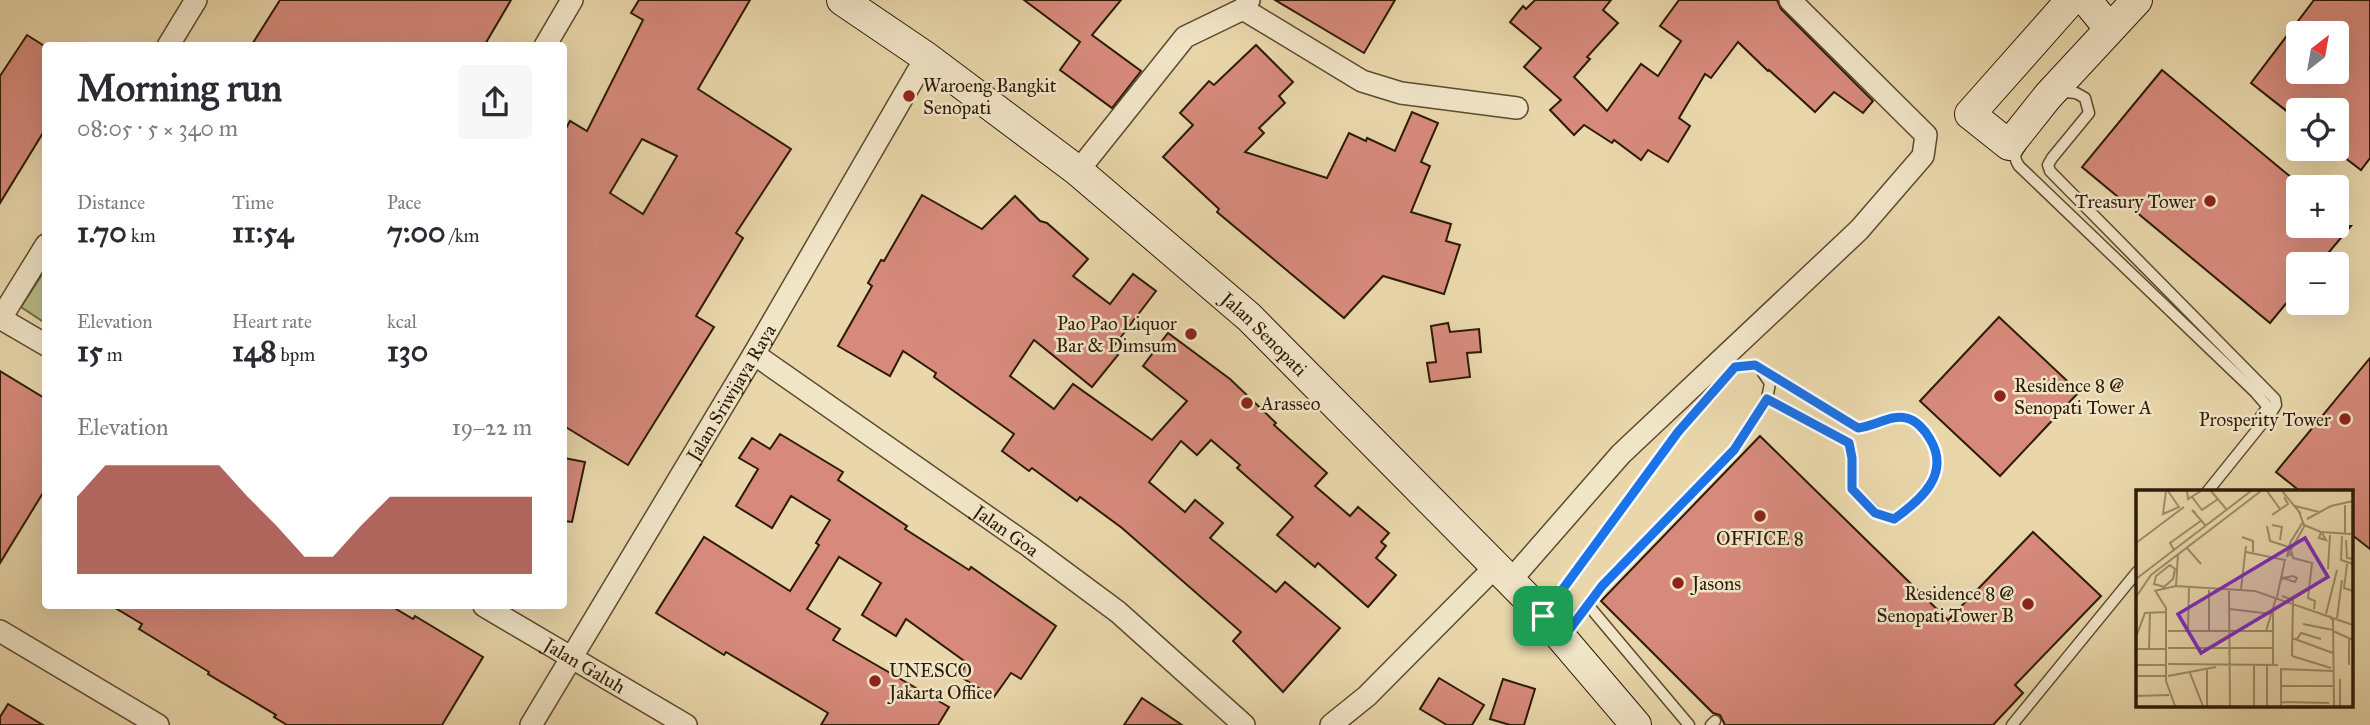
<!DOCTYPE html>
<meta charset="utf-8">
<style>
body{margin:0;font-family:"IM FELL Great Primer",serif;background:#f7f7f7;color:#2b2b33;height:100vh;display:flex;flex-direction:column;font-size:26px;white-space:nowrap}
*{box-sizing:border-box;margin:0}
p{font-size:23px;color:#7c7c81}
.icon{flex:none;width:38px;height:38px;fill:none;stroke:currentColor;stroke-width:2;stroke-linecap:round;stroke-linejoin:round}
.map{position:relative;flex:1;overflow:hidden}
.sheet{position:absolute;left:42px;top:42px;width:525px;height:567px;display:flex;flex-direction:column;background:#fff;border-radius:7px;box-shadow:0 7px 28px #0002}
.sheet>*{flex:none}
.needle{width:46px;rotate:31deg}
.buttons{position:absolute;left:2286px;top:21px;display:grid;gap:14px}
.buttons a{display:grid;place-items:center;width:63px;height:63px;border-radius:7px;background:#fff;box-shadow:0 7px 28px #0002;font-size:35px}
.pin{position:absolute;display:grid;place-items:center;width:60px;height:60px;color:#fff;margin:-30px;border-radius:14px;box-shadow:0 4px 10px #0006}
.round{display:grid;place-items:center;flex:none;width:74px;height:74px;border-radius:7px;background:#f7f7f7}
.head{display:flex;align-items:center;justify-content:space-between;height:119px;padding:0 35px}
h1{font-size:38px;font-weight:800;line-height:52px}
.metrics{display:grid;grid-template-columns:repeat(3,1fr);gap:10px;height:119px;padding:7px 35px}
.metrics div{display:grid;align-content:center}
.metrics b{font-size:30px;font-weight:800}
.metrics small{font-size:19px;font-weight:400}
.metrics p{font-size:19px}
.chart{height:196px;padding:14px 35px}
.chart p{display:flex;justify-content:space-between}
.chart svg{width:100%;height:126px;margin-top:7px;fill:#8f2418;opacity:.7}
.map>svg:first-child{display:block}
</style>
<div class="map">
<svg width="2370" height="725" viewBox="0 0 2370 725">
<rect width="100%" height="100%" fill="#e9d7ab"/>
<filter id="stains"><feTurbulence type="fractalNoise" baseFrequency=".00286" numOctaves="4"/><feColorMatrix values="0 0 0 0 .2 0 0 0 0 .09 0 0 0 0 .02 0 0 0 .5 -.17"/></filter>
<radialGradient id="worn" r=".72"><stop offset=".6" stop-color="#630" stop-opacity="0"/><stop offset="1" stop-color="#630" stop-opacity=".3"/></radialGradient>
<!-- green -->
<path fill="#babd86" stroke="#736c46" stroke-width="2" d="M 45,270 L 45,323 L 21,307 Z"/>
<!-- building -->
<g fill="#d78a7c" stroke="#2c1b05" stroke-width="2" fill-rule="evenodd">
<path d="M 280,0 L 511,0 L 484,46 L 251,46 Z"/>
<path d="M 639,0 L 750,0 L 698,89 L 791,149 L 736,233 L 743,238 L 696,316 L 714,327 L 628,465 L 564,426 L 564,132 L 570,121 L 587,131 L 643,20 L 631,13 ZM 642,139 L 677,156 L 643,214 L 610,193 Z"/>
<path d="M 1024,0 L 1121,0 L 1092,35 L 1141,71 L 1112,108 L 1060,70 L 1080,42 Z"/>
<path d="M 1275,0 L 1395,0 L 1364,53 Z"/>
<path d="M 1535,0 L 1611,0 L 1603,10 L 1618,23 L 1587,57 L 1590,59 L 1574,77 L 1607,111 L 1641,64 L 1658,76 L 1681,41 L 1660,26 L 1679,0 L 1777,0 L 1781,9 L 1873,101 L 1863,113 L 1834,92 L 1815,112 L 1769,70 L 1768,71 L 1738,42 L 1711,78 L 1705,74 L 1679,118 L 1690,126 L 1668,162 L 1648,150 L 1641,160 L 1614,140 L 1612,143 L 1584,125 L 1574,135 L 1550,110 L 1561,100 L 1524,67 L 1541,48 L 1510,22 L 1523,6 L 1526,9 Z"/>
<path d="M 2314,0 L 2370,0 L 2370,158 L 2361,170 L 2336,151 L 2336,110 L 2298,110 L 2298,120 L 2251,83 ZM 2298,33 L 2336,33 L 2336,72 L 2298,72 Z"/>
<path d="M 27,35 L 46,47 L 46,128 L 0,203 L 0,76 Z"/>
<path d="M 1256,45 L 1293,82 L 1279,96 L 1285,103 L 1259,128 L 1264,133 L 1245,152 L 1327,178 L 1349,133 L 1366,141 L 1367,138 L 1395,151 L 1412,112 L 1438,123 L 1421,162 L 1430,166 L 1411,212 L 1451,224 L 1446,241 L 1460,245 L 1444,294 L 1383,276 L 1344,318 L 1217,212 L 1219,209 L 1163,157 L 1193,125 L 1180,113 L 1209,81 L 1214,85 Z"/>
<path d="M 2162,70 L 2298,183 L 2298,226 L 2351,226 L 2319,264 L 2298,264 L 2298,289 L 2270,323 L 2082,167 Z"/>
<path d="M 922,195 L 982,229 L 1015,196 L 1040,221 L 1047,223 L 1088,259 L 1073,276 L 1110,304 L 1133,274 L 1156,291 L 1111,350 L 1118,355 L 1092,387 L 1034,340 L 1010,376 L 1054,409 L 1073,384 L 1152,440 L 1187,401 L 1143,366 L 1168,333 L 1230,379 L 1276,423 L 1274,425 L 1327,473 L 1315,486 L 1350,516 L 1358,507 L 1389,533 L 1381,542 L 1386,546 L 1376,558 L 1396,575 L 1368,607 L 1318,563 L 1315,567 L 1277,535 L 1293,517 L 1237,468 L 1240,465 L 1211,440 L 1197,455 L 1181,441 L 1149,482 L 1185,512 L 1195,500 L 1223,523 L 1210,538 L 1276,592 L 1285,582 L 1340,628 L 1283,692 L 1233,641 L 1241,632 L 1122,528 L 1080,497 L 1077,501 L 1032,468 L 1029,471 L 1002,451 L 1014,434 L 934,377 L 936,373 L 903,351 L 890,376 L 838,346 L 872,286 L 868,283 L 881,260 L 884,261 Z"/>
<path d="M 1999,317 L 2079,392 L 2000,476 L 1920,401 Z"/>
<path d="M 1448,323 L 1450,332 L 1479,329 L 1481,352 L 1467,353 L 1470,377 L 1430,382 L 1427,363 L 1436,362 L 1431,326 Z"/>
<path d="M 2370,358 L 2370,549 L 2351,534 L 2351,492 L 2301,492 L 2276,472 Z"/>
<path d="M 0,371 L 46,399 L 46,488 L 0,563 Z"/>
<path d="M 780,434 L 843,472 L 838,480 L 907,526 L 905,529 L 969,570 L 971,567 L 1056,626 L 1021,679 L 1011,673 L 994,697 L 959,676 L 967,663 L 906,619 L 896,636 L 862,615 L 881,583 L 839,557 L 807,609 L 840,629 L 833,640 L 949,707 L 938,725 L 821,725 L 828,713 L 726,652 L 724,655 L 656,613 L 704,537 L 790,591 L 819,545 L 816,543 L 830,520 L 791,496 L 772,528 L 736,506 L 758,469 L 739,458 L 752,438 L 770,449 Z"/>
<path d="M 1760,436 L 1948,620 L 2033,532 L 2101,596 L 2015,685 L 2023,693 L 1993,725 L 1725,725 L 1720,715 L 1713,713 L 1601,601 Z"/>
<path d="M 564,458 L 585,462 L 572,522 L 564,521 Z"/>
<path d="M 112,606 L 391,606 L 413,619 L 415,616 L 483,657 L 442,725 L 287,725 L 274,717 L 276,715 L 208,674 L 209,672 L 139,629 L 142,624 Z"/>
<path d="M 1439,678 L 1484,705 L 1472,725 L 1447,725 L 1420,709 Z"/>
<path d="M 1503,679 L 1535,689 L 1524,725 L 1510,725 L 1490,719 Z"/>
<path d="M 1142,698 L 1182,725 L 1124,725 Z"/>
<path d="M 8,704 L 43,725 L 0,725 L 0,717 Z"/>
</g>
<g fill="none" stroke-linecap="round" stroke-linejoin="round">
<defs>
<g id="lane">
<path d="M 2061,96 L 2065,92 L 2076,93 L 2085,98 L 2089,113 L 2052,158 L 2048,165 L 2050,171 L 2275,399 L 2276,405 L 2273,410 L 2207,492"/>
<path d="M 2020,147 C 2014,155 2014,158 2019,166 L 2255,392 L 2268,407 L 2261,416"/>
<path d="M 1588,605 L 1689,725"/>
<path d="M 1545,614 L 1678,432 L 1735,367 L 1755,365 L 1858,428 C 1875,426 1892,414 1906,418 C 1916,420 1925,430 1930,439 C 1951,474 1921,500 1894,519 L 1876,513 L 1852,489 L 1852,458 L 1849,443 L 1767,399"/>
<path d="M 1564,635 L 1602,586 L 1734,450 L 1767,399 L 1770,383 L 1763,373"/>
<path d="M 1711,725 L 1715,721"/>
<path d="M 2012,725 L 2137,572"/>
</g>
<g id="street">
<path d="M 1243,9 L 1362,81 L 1401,93 L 1517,108"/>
<path d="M 168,46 L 196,0"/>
<path d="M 545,46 L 572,0"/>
<path d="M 1078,171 L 1185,37 L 1243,9 L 1249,0"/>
<path d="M 0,318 L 46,345"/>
<path d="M 1,318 L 46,245"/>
<path id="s1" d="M 754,354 L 1029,546 L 1118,612 L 1244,725"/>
<path d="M 1510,581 L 1621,454 L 1859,230 L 1923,156 L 1926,135 L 1790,0"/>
<path id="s2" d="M 484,606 L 686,725"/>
<path d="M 0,631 L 158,725"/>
<path id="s3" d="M 531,725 L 754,354 L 926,57"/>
<path d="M 1331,725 L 1367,696 L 1495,567"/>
</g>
<g id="secondary">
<path id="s4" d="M 842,0 L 926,57 L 1078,171 L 1249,317 L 1532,603 L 1636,725"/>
<path d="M 2071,0 L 1970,114 L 2009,145 L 2048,96 L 2137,0"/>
<path d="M 2086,0 L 2109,28"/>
</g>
</defs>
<!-- lane casing -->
<use href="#lane" stroke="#5b4a2e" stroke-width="13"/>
<!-- street casing -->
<use href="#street" stroke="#5b4a2e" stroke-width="24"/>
<!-- secondary casing -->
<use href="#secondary" stroke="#2c1b05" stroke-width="32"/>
<!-- lane -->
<use href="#lane" stroke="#f1e5c8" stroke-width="10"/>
<!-- street -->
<use href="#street" stroke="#f1e5c8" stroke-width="21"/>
<!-- secondary -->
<use href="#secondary" stroke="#f1e5c8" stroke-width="30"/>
</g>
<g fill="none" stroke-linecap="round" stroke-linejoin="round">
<defs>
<path id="route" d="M 1755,365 L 1858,428 C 1875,426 1892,414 1906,418 C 1916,420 1925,430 1930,439 C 1951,474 1921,500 1894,519 L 1875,513 L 1852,489 L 1852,458 L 1849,443 L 1767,399 L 1734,450 L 1602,586 L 1563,638 L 1543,616 L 1678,432 L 1735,367 Z"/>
</defs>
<!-- route casing -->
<use href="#route" stroke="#fff" stroke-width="14"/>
<!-- route -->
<use href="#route" stroke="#1a73e8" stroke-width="9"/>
</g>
<!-- markers -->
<g fill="#8f2418" stroke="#f1e5c8" stroke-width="2.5">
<circle cx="909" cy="96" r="7"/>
<circle cx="2210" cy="201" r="7"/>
<circle cx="1191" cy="334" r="7"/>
<circle cx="2000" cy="396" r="7"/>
<circle cx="1247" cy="403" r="7"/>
<circle cx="2345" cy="419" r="7"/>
<circle cx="1760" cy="516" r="7"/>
<circle cx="1678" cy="583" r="7"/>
<circle cx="2028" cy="604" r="7"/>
<circle cx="875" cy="681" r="7"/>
</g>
<g text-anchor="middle" stroke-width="5" stroke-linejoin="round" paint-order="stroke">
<!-- poi labels -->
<g font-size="19" fill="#2c1b05" stroke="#f1e5c8" text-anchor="start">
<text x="923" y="92">Waroeng Bangkit<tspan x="923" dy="22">Senopati</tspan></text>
<text x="2196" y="208" text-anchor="end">Treasury Tower</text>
<text x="1177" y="330" text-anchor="end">Pao Pao Liquor<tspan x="1177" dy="22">Bar &amp; Dimsum</tspan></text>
<text x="2014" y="392">Residence 8 @<tspan x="2014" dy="22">Senopati Tower A</tspan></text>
<text x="1261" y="410">Arasseo</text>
<text x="2331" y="426" text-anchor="end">Prosperity Tower</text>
<text x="1760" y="545" text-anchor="middle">OFFICE 8</text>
<text x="1692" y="590">Jasons</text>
<text x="2014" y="600" text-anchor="end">Residence 8 @<tspan x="2014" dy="22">Senopati Tower B</tspan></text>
<text x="889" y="677">UNESCO<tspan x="889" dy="22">Jakarta Office</tspan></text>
</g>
<!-- street labels -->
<g font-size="19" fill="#2c1b05" stroke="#f1e5c8">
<text dy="7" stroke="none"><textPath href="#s4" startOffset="539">Jalan Senopati</textPath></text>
<text dy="7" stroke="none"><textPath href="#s3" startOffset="388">Jalan Sriwijaya Raya</textPath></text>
<text dy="7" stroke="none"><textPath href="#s1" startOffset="308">Jalan Goa</textPath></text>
<text dy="7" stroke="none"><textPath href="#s2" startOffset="117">Jalan Galuh</textPath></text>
</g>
</g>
<!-- overview -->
<g transform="translate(2136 490)">
<rect width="217" height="217" fill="#e9d7ab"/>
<path fill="none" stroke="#9d8c69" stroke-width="2" d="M 30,1 L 27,24 L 43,17 L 32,1M 51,1 L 52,9 L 65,1M 75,1 L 91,20M 131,1 L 144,19M 146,1 L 165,24M 56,7 L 66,20 L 82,9M 209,15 L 209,43M 159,16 L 183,22M 163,22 L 168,35 L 185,42 L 215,44M 60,23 L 56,20 L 70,36M 136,25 L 152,14 L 148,7M 171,29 L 195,16 L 217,11M 167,32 L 154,53 L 151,67 L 169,35M 136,35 L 146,37 L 144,50M 131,36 L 134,51 L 153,57M 185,42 L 183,48 L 190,50 L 186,43M 206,46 L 205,70 L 217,74M 106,47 L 117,51 L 117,62M 210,50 L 211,68 L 217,69M 0,53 L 48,17M 50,57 L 65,74M 38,60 L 34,53 L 66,30M 110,62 L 149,70 L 141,107M 154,66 L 156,63 L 157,68 L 176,73 L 172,108 L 179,111 L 178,119M 211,74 L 208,98 L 217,101M 34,75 L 39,79 L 37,89 L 28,97 L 18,94 L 20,86 ZM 192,79 L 194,45M 0,89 L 115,1M 146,90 L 147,88 L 157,86 L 161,88 L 159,92 L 147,88M 40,96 L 42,64M 73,98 L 73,141M 93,99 L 94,216M 105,99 L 110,56M 18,101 L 40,96 L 119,101 L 217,135M 20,102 L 30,118 L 30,191 L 39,216M 146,106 L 157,110 L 156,166M 0,107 L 15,85 L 125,1M 137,118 L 137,175M 94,119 L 135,124M 190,124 L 201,80M 193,126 L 197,130 L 198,216M 201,128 L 206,90M 167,134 L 197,140M 32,141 L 138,141M 52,141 L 53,97M 130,141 L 140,108M 197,141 L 217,150M 0,147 L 9,123 L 30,122M 156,148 L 197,163M 213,148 L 213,175M 161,149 L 165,143 L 185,149M 32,158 L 138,158M 0,159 L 30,159M 13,159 L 14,122M 156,166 L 195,178M 32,174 L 142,175M 0,175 L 30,175M 118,175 L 118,216M 131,175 L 131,216M 71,179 L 71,216M 145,179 L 198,181M 54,183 L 67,216M 0,186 L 30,186M 32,186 L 80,177M 204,189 L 204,216M 145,196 L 198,196M 0,206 L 33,205M 145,212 L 193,213M 145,216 L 145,178"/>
<path fill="#7b2cbf" fill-opacity="0.15" stroke="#7b2cbf" stroke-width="3.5" d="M 169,48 L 192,87 L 65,163 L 42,124 Z"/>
<rect width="217" height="217" fill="none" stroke="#2c1b05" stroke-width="3.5"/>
</g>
<rect width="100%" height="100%" filter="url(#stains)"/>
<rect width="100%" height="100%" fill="url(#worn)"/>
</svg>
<div class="buttons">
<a><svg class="needle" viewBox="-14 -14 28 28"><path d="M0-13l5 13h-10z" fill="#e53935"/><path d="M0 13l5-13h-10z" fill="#7c7c81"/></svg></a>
<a><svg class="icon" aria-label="locate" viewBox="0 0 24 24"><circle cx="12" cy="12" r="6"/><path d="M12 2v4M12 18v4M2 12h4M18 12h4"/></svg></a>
<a>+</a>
<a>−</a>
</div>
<div class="pin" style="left:1543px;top:616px;background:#1e9e55"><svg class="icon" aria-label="arrive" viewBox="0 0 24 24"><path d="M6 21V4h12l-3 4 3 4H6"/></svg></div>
<section class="sheet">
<div class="head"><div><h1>Morning run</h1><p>08:05 · 5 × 340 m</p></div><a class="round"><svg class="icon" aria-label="share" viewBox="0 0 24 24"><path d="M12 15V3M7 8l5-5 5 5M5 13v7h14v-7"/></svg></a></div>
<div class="metrics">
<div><p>Distance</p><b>1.70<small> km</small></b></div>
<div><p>Time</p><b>11:54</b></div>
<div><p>Pace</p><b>7:00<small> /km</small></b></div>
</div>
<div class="metrics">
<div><p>Elevation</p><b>15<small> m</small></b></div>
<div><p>Heart rate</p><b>148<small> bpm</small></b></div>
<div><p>kcal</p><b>130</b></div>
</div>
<div class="chart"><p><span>Elevation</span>19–22 m</p>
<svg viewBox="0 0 160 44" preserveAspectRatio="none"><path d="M0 44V17L10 6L20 6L30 6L40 6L50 6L60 17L70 27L80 38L90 38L100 27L110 17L120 17L130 17L140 17L150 17L160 17V44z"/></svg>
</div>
</section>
</div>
